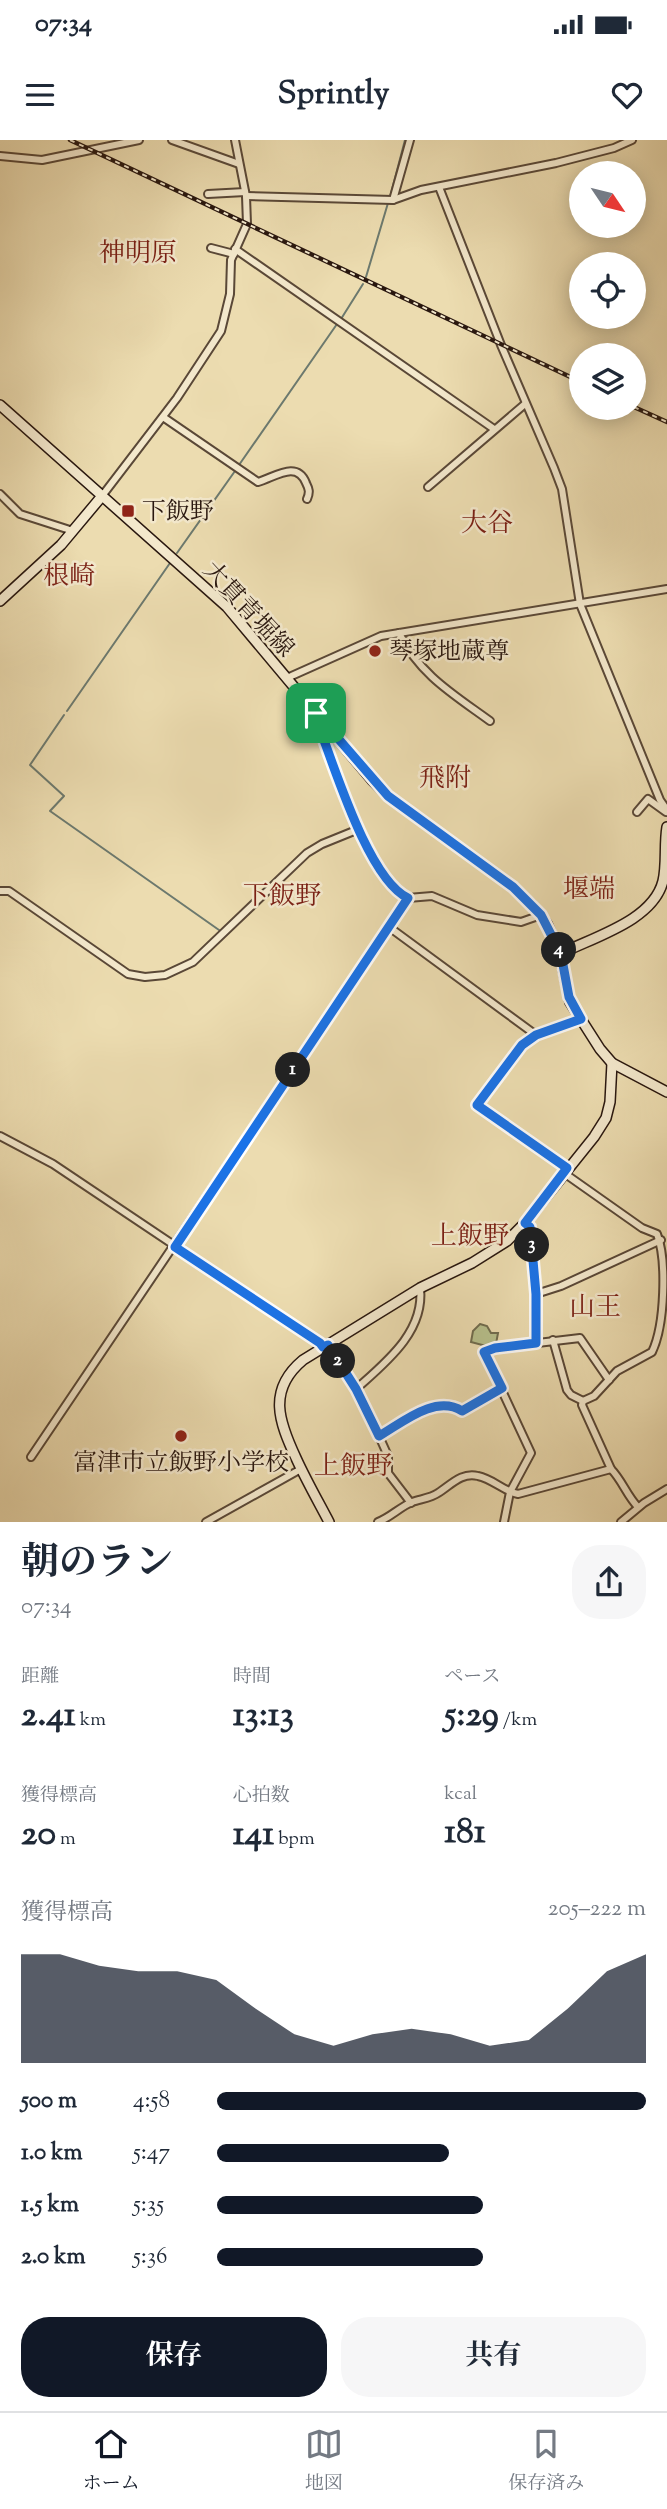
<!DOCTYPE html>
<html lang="ja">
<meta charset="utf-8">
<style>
body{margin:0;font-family:"Sorts Mill Goudy","Noto Serif JP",serif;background:#f6f6f7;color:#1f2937;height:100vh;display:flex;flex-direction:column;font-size:26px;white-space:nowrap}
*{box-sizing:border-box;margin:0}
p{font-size:23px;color:#747a83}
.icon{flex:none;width:38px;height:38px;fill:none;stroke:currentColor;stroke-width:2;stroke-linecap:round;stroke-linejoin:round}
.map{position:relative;height:1382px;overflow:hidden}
.details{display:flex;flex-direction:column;background:#fff;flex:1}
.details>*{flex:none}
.needle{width:46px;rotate:125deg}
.controls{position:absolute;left:569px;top:21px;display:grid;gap:14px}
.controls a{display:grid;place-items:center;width:77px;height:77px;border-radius:50%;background:#fff;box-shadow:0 4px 18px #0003;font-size:35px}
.pin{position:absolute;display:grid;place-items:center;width:60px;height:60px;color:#fff;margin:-30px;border-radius:14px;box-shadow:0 4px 10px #0006}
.km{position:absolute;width:35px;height:35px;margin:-18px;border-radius:50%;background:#222;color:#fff;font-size:19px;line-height:35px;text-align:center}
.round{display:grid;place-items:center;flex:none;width:74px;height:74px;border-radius:28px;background:#f6f6f7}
.summary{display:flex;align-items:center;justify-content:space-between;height:119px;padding:0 21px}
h1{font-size:38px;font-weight:700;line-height:52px}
.figures{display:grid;grid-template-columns:repeat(3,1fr);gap:10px;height:119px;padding:7px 21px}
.figures div{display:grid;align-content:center}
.figures b{font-size:35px;font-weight:700}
.figures small{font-size:19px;font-weight:400}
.figures p{font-size:19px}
.chart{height:196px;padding:14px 21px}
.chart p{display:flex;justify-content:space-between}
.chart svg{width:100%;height:126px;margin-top:7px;fill:#111827;opacity:.7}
.primary-button{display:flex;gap:14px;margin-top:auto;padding:14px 21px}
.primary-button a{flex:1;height:80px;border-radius:28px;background:#111827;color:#fff;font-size:28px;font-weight:700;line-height:80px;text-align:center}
.primary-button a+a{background:#f6f6f7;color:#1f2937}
ul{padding:0 21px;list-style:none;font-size:23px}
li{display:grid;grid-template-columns:112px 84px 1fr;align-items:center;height:52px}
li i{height:18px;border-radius:9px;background:#111827}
.status{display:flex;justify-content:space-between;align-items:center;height:49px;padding:0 35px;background:#fff;direction:ltr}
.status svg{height:19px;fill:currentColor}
header{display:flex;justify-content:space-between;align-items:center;height:91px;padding:0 21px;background:#fff;font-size:32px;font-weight:700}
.tabs{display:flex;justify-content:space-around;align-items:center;height:98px;border-top:2px solid #e0e1e3;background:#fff;font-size:19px;color:#747a83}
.tabs a{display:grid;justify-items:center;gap:4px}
.tabs .active{color:#111827}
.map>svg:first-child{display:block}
</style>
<div class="status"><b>07:34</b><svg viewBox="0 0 49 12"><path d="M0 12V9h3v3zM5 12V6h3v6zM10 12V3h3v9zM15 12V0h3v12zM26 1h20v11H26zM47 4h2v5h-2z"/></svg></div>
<header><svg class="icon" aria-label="menu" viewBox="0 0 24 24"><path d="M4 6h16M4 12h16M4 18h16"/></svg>Sprintly<svg class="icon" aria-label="heart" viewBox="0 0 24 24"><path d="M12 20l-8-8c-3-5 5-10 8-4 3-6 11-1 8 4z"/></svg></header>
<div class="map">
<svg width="667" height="1382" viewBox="0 0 667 1382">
<rect width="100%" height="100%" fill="#ecdcb0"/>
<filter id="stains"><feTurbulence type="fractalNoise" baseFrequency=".00286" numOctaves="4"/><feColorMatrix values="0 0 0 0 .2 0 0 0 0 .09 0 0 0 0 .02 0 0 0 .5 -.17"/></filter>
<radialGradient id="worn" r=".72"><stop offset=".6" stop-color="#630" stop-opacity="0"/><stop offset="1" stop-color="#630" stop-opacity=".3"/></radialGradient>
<!-- green -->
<path fill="#b7c08c" stroke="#706c4e" stroke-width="2" d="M 480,1184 L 487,1186 L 491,1193 L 498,1193 L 496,1204 L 486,1206 L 471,1202 L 473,1191 Z"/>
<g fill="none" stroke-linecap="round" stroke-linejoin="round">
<!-- stream -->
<g stroke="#6c796e" stroke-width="2">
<path d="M 390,57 L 405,0"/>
<path d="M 366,137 L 388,63"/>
<path d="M 341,179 L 363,144"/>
<path d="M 239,325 L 337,184"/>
<path d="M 177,413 L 235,331"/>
<path d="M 67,571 L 170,423"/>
<path d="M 64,575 L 30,625 L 64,656 L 50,671 L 219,790"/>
</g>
<defs>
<g id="street">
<path d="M 172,0 L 239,24"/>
<path d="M 0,16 L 42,20 L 139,0"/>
<path d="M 439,47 L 501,205 L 554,328 L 562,349 L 580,464 L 660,660 L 667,670"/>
<path d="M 208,54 L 245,52"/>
<path d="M 246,56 L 393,60 L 421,50 L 556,23 L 614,8 L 632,0"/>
<path d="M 393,60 L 410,0"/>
<path d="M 211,108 L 234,114"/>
<path d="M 235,109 L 494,289"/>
<path d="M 163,277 L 258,342 C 275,337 297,320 306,343 C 309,349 310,352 307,359"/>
<path d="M 428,347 L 525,264"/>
<path d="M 0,354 L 20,374 L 73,391"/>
<path d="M 102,356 L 177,258 L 221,191 L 230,154 L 231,120 L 247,84 L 246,56 L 235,0"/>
<path d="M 399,493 C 420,535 453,554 490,581"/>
<path d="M 287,538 L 381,496 L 667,449"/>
<path d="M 317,575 L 318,584 C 334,626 368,738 408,758 L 432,756 L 477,775 L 521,782 L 541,775"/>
<path d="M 637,672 L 648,659 L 666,672"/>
<path d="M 0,751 L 9,751 L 128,834 L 145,837 L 165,835 L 193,822 L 307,713 L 322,704 L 359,689"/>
<path d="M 389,787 L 536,895"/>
<path d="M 0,996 L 53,1024 L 320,1203 L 323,1207"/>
<path d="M 567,1028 L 477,965 L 522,905 L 536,895 L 581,879"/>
<path d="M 564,1033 L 642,1088 L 657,1094 C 667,1120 665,1185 652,1212 L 617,1231 L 594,1256 L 583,1261 L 582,1265 L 611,1329 C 622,1340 627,1356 638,1367"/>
<path d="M 525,1083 L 530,1087 L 536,1154 L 536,1203"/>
<path d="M 536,1154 L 561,1146 L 661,1100"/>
<path d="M 553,1200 L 567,1250 L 571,1255 L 583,1261"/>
<path d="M 328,1205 L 356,1249 L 379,1296 L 388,1316 L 388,1333 L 411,1363"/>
<path d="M 356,1249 C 385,1223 425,1192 420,1148"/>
<path d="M 379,1296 C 402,1283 435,1254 462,1271 L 502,1248"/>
<path d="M 31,1317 L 408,758"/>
<path d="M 206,1382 L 301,1329"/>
<path d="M 378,1382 C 391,1377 400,1367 412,1362 C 420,1359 431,1358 438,1353 C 451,1345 461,1332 478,1336 C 493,1339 503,1351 518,1354 L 611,1329"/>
<path d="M 504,1382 L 510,1352 L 531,1313 L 484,1212 L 495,1208 L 580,1198 L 609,1240"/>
<path d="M 621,1382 L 644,1363 L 667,1349"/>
</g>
<g id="secondary">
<path d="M 0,265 L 227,467 L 372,640 L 388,656 L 513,747 L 531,764 L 547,784 L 560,814 L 570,862 L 600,909 L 612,923 L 667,952"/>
<path d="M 0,461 L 61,405 L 102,356"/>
<path d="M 560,814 C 593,797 653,781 663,741 C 667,724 664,705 667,687"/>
<path d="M 329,1382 C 318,1361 306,1340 296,1318 C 279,1282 267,1250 303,1220 L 420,1148 L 472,1123 L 507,1101 L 525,1083 L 594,997 L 606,978 L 610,962 L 612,923"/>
</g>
</defs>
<!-- street casing -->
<use href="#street" stroke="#5a4837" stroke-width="10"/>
<!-- secondary casing -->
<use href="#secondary" stroke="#29170f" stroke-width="12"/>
<!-- street -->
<use href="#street" stroke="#f3e8cc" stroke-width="6"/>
<!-- secondary -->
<use href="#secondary" stroke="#f3e8cc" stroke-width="9"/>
<defs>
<g id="rail">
<path d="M 70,0 L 581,242"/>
<path d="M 634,267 L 667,282"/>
</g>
</defs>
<!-- rail casing -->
<use href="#rail" stroke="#29170f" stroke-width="4.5"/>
<!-- rail -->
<use href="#rail" stroke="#f3e8cc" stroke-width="2" stroke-dasharray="5" stroke-linecap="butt"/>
</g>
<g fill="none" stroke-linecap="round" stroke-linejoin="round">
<defs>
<path id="route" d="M 316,573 L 388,656 L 513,747 L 541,775 L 561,814 L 569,857 L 581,879 L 536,895 L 522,905 L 477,965 L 567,1028 L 525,1083 L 530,1087 L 536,1154 L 536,1203 L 495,1208 L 484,1212 L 502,1248 L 462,1271 C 435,1254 402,1283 379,1296 L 356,1249 L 328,1205 L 323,1207 L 320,1203 L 175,1107 L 408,758 C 368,739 334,625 318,584 Z"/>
</defs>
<!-- route casing -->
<use href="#route" stroke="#fff" stroke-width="14"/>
<!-- route -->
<use href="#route" stroke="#1a73e8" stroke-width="9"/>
</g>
<!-- markers -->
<g fill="#8f2418" stroke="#f3e8cc" stroke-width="2.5">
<rect x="121" y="364" width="14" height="14" rx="3.5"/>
<circle cx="375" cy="511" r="7"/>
<circle cx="181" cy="1296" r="7"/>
</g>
<g text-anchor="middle" stroke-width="5" stroke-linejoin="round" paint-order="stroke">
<!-- poi labels -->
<g font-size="24" fill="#29170f" stroke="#f3e8cc" text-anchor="start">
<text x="142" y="379">下飯野</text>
<text x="389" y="519">琴塚地蔵尊</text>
<text x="181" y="1330" text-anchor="middle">富津市立飯野小学校</text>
</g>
<!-- street labels -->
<g font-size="24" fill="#29170f" stroke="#f3e8cc">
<text transform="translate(249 469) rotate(47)" y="8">大貫青堀線</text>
</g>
<!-- neighbourhood labels -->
<g font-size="26" fill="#7a1f14" stroke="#f3e8cc">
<text x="138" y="121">神明原</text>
<text x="487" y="391">大谷</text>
<text x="69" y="444">根崎</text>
<text x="445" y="646">飛附</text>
<text x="589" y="757">堰端</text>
<text x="282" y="764">下飯野</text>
<text x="470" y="1104">上飯野</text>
<text x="595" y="1175">山王</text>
<text x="353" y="1334">上飯野</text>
</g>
</g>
<rect width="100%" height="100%" filter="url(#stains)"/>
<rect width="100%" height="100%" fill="url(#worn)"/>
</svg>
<div class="controls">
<a><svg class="needle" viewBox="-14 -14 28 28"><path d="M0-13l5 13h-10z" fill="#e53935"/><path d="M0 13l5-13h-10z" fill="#747a83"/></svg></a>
<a><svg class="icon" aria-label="locate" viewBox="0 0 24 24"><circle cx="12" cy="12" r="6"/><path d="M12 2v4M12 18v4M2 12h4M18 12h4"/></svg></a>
<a><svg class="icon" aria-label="layers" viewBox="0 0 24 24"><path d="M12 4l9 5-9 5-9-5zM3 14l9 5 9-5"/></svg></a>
</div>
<div class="pin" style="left:316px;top:573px;background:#1e9e55"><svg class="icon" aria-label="arrive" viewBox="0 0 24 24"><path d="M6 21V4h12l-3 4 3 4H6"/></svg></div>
<b class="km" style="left:293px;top:930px">1</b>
<b class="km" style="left:338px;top:1221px">2</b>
<b class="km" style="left:532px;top:1105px">3</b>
<b class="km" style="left:559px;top:810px">4</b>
</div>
<section class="details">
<div class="summary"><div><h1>朝のラン</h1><p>07:34</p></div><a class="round"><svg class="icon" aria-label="share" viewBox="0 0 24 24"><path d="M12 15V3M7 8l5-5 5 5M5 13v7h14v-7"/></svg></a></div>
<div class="figures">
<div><p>距離</p><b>2.41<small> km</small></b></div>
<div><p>時間</p><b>13:13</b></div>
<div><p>ペース</p><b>5:29<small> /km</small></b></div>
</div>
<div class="figures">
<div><p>獲得標高</p><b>20<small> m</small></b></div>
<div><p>心拍数</p><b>141<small> bpm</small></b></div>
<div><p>kcal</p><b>181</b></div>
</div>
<div class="chart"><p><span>獲得標高</span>205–222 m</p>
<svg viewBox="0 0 160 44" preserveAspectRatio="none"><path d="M0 44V6L10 6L20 10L30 12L40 12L50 15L60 25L70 34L80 38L90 34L100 32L110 34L120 38L130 36L140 25L150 12L160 6V44z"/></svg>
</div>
<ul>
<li><b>500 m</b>4:58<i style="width:100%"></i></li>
<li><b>1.0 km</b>5:47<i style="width:54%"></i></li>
<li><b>1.5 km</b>5:35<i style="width:62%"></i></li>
<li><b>2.0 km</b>5:36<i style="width:62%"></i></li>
</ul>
<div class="primary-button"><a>保存</a><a>共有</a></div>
</section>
<nav class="tabs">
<a class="active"><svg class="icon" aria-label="home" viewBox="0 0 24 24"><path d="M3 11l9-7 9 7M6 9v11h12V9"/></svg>ホーム</a>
<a><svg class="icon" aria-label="map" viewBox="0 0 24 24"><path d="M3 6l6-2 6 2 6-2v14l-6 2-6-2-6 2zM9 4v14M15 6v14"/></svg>地図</a>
<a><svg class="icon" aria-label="saved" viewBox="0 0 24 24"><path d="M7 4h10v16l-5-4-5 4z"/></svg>保存済み</a>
</nav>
